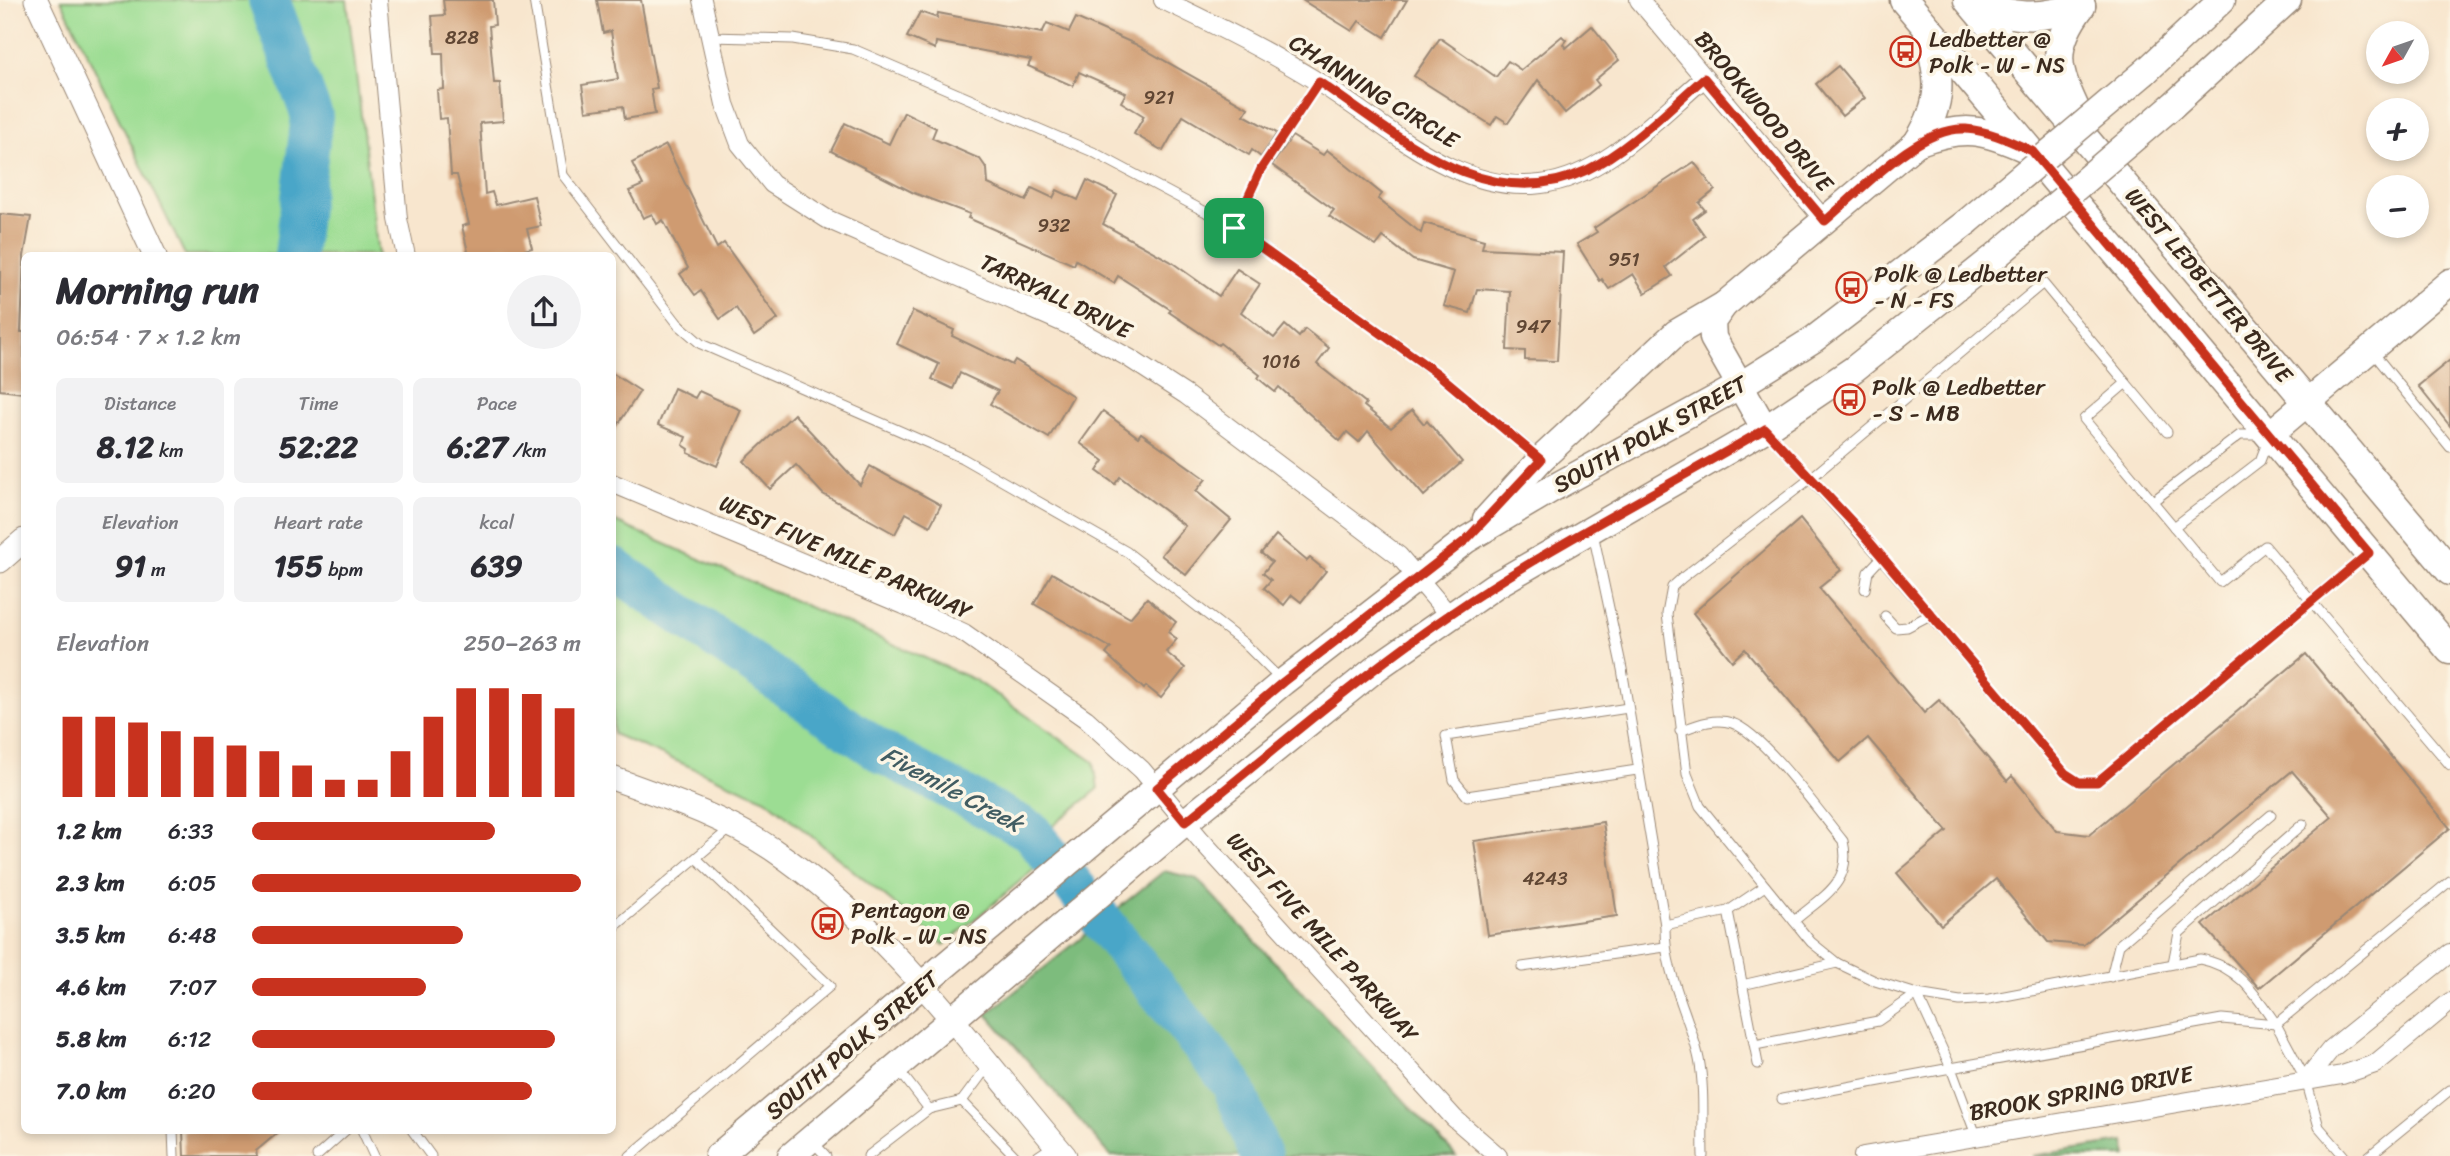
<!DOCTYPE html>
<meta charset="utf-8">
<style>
body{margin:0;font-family:Sriracha,sans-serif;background:#f2f2f3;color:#2b2b33;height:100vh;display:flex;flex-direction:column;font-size:26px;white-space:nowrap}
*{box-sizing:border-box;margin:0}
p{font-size:23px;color:#7c7c81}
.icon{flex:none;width:38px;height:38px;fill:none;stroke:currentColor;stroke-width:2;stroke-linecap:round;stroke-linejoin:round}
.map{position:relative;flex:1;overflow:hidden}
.panel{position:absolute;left:21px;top:252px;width:595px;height:882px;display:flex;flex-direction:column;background:#fff;border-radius:10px;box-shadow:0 4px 10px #0003}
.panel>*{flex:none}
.needle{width:46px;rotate:230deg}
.fabs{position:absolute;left:2366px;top:21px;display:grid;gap:14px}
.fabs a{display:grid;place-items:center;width:63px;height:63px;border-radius:50%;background:#fff;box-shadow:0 4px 10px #0003;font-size:35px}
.pin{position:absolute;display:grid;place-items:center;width:60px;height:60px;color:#fff;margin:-30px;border-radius:14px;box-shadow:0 4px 10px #0006}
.round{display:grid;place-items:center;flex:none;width:74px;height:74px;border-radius:37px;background:#f2f2f3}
.headline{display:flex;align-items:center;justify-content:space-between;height:119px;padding:0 35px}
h1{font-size:38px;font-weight:700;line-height:52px}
.metrics{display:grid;grid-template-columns:repeat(3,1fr);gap:10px;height:119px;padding:7px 35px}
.metrics div{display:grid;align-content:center;border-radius:10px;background:#f2f2f3;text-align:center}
.metrics b{font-size:30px;font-weight:700}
.metrics small{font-size:19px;font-weight:400}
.metrics p{font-size:19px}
.chart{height:196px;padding:14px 35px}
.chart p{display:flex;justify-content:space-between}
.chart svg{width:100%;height:126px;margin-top:7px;stroke:#c8321e;stroke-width:6}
ul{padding:0 35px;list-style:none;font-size:23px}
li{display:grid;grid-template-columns:112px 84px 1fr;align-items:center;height:52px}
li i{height:18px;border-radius:9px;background:#c8321e}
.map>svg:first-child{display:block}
</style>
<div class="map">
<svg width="2450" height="1156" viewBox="0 0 2450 1156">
<rect width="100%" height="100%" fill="#fcf5e5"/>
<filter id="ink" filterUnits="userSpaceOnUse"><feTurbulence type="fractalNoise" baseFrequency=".0143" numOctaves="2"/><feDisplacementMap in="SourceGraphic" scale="14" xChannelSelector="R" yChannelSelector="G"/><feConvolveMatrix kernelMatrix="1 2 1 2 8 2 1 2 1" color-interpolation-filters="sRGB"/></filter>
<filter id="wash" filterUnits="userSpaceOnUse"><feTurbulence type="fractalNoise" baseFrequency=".00686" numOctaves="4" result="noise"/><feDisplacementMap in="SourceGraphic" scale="28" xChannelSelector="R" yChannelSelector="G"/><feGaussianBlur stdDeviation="1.57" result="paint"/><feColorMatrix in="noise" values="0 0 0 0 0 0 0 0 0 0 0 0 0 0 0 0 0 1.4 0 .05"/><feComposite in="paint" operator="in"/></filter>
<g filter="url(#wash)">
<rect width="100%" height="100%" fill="#f8e6ce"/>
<!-- green -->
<g fill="#9cdd93" stroke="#6c8458" stroke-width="2">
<path d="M 61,0 L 347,0 L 378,255 L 185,255 Z"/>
<path d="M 613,521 L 975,680 L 1094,762 L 1098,789 L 1022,851 L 1043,862 L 944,945 L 766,799 L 613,734 Z"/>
</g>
<!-- forest -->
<g fill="#7dbc7d" stroke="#5c734e" stroke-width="2">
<path d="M 1164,871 L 1197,879 L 1456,1156 L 1111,1156 L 987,1014 Z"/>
<path d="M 2124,1142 L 2127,1156 L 2031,1156 Z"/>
</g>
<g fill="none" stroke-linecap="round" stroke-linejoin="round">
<!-- river -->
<g stroke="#4aa6c8" stroke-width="42">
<path d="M 269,0 L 312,116 L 295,256"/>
<path d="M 612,567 L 883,753 L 1030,831 L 1232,1083 L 1261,1156"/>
</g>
</g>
<g id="blocks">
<!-- building -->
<g fill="#cf9b71">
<path d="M 443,0 L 493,0 L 495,25 L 489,26 L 494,83 L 500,83 L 503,121 L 480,123 L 485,194 L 492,192 L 496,205 L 534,196 L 541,226 L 527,229 L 532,248 L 501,256 L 469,256 L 462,226 L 469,224 L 457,175 L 451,175 L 447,118 L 439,119 L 437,90 L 444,89 L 443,53 L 435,53 L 432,16 L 445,15 Z"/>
<path d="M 597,0 L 641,0 L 657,88 L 651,89 L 655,114 L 625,119 L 623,106 L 586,111 L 582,85 L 618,79 L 611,31 L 603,33 Z"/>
<path d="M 1302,0 L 1407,0 L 1385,37 L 1359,21 L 1352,31 Z"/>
<path d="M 920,12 L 937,18 L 938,13 L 1042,33 L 1047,23 L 1069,32 L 1076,18 L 1135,44 L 1248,108 L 1244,115 L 1277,133 L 1261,157 L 1252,150 L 1249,155 L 1183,116 L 1163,151 L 1134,134 L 1144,116 L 1121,102 L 1126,93 L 1079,72 L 1073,86 L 1028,66 L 1031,60 L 936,42 L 935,49 L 907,37 Z"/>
<path d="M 1592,26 L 1619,60 L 1595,80 L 1599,85 L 1565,113 L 1538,80 L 1508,123 L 1497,116 L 1491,125 L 1414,76 L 1440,38 L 1496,77 L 1508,61 L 1521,70 L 1562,36 L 1566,40 L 1563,44 L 1566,48 Z"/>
<path d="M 1838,66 L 1865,98 L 1842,116 L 1816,84 Z"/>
<path d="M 904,112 L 936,128 L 932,138 L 980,159 L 987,169 L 988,184 L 1026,201 L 1032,188 L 1053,198 L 1057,190 L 1078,200 L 1087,180 L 1117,195 L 1103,224 L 1170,261 L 1219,296 L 1237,269 L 1260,284 L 1241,312 L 1274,338 L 1285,325 L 1299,337 L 1305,329 L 1329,348 L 1317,364 L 1366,403 L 1364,406 L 1391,428 L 1412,410 L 1424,424 L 1427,421 L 1462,462 L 1424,496 L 1368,431 L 1359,442 L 1347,432 L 1340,441 L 1279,387 L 1275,392 L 1258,378 L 1260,375 L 1220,343 L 1218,345 L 1169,312 L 1171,310 L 1118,276 L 1114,283 L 1076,260 L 1074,265 L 968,218 L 970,214 L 914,193 L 831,151 L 845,123 L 889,144 Z"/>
<path d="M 1292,136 L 1323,155 L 1327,150 L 1345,164 L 1382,194 L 1378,199 L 1421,233 L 1424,223 L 1484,240 L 1482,248 L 1563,252 L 1557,361 L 1525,360 L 1525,351 L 1507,350 L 1510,291 L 1477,289 L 1470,313 L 1444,306 L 1454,272 L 1413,260 L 1383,237 L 1376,246 L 1329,216 L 1334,210 L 1272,165 Z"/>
<path d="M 666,145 L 717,248 L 724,243 L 778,319 L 754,336 L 736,308 L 720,319 L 701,291 L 695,295 L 680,274 L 688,268 L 663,220 L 657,224 L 652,214 L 643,218 L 629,191 L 643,185 L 632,163 Z"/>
<path d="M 1694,162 L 1715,190 L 1699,203 L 1705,210 L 1693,219 L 1705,236 L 1666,267 L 1672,276 L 1645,293 L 1633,274 L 1609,289 L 1602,279 L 1600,281 L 1577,244 L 1597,232 L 1594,228 Z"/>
<path d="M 0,214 L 31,217 L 24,256 L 21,332 L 24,332 L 24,393 L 0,390 Z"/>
<path d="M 913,311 L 954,330 L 952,336 L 1012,365 L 1015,360 L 1073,396 L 1049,438 L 990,404 L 998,391 L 960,373 L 953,389 L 932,379 L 939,364 L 897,344 Z"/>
<path d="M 2450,360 L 2450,426 L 2418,386 Z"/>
<path d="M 612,373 L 640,391 L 612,434 Z"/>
<path d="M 674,388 L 695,398 L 699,391 L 741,410 L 717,466 L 688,453 L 689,449 L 683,445 L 686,437 L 658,425 Z"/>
<path d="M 1103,411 L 1138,437 L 1141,433 L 1206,479 L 1196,491 L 1231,520 L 1186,575 L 1161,555 L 1185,526 L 1120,477 L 1115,484 L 1097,471 L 1104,461 L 1080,443 Z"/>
<path d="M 794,414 L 860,485 L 870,466 L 941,505 L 930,526 L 906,513 L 895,534 L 823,494 L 796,465 L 770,489 L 744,461 Z"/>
<path d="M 1800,519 L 1841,570 L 1819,588 L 1924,713 L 1939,700 L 2007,781 L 2012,776 L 2057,831 L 2089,835 L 2306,654 L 2450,828 L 2259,988 L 2203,925 L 2332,817 L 2292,771 L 2083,945 L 2048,942 L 1996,879 L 1941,925 L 1897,873 L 1947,831 L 1868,738 L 1840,762 L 1745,649 L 1732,661 L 1693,613 Z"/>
<path d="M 1276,535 L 1307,561 L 1310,558 L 1326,571 L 1301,602 L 1292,595 L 1284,605 L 1264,588 L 1271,580 L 1263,573 L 1272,562 L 1261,553 Z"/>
<path d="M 1052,573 L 1130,618 L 1147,598 L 1176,622 L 1168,632 L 1177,639 L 1166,652 L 1185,668 L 1161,698 L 1146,686 L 1144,689 L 1106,654 L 1111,648 L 1034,604 Z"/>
<path d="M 1603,822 L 1617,916 L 1488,935 L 1474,841 Z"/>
<path d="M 183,1130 L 281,1130 L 256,1151 L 257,1156 L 184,1156 Z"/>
</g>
</g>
</g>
<g filter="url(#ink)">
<use href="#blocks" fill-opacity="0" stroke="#9a8876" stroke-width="2"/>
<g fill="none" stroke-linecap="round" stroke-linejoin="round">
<defs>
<g id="service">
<path d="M 534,0 L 563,175 L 678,324 L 701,344 L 962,458 L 1127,552 L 1244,643 L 1282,681"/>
<path d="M 710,37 L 793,39 L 853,49 L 1093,152 L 1234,227 L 1438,374 L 1540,458"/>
<path d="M 1234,227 L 1261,169 L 1319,82"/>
<path d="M 2371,350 L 2450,447"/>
<path d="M 2126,383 L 2167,432"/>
<path d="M 1766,430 C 1869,541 1966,658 2065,773 L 2079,782 L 2097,782 L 2311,601 L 2265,546 L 2220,582 L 2084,419 L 2126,383 L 2043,283 L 1811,478 L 1682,578 L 1672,587 L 1667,614 L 1687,774 L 1700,806 L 1811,942 L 1837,963 L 1875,981 L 1917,994 L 1951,1068 L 1782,1099"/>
<path d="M 2153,501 L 2240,435 L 2262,435"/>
<path d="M 2174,527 L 2260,461 L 2268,440"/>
<path d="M 1593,533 L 1622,669 L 1665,925 C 1664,974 1689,1013 1699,1059 C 1705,1089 1702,1125 1703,1156"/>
<path d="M 2365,556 L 2311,601 L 2450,765"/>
<path d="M 1865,589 L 1868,572 L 1882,557"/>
<path d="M 1885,616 L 1896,628 L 1907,627 L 1930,615"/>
<path d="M 1628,708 L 1446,736 L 1454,780 L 1467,796 L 1637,770"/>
<path d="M 1680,731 C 1696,725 1714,717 1732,723 C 1763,733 1820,813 1843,841 C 1853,883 1823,896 1794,921"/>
<path d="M 1728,911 L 1765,886"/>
<path d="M 1665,925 L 1728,911 L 1758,1064"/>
<path d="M 612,929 L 731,828"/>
<path d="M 2173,963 L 2179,933 L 2303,824"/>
<path d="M 1522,967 L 1665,947"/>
<path d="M 2111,977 L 2119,945 L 2271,815"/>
<path d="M 1742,985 L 1837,963"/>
<path d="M 1755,1045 L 1878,1021 L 1917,994 L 1960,1001 L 1989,999 L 2200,959 C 2238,966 2255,994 2276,1024"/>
<path d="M 898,1069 L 929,1109"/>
<path d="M 962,1101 L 988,1066"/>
<path d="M 173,1130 L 174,1156"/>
<path d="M 362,1130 L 374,1156"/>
<path d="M 412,1130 L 431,1156"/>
<path d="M 1976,1135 L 1951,1068 L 2222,1019 L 2276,1024"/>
<path d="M 813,1142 L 826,1156"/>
<path d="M 317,1156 L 346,1130"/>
<path d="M 630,1156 L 830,986 L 697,859"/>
<path d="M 868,1156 L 929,1109 L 962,1101 L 1015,1156"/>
<path d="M 1038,1156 L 1053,1146"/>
<path d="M 2344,1156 L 2319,1127 L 2306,1080 L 2276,1024 L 2450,881"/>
<path d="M 2369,1156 L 2450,1090"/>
</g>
<g id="minor">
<path d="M 378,0 L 398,219 L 406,256"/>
<path d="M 702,0 L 725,104 L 740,144 L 772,184 L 827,219 L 1073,327 L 1129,358 L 1186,395 L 1399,556 L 1449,615"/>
<path d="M 1163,0 C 1216,25 1268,51 1318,82 C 1385,123 1456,195 1541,184 C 1604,177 1658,117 1704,78"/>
<path d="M 1639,0 L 1825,221"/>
<path d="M 612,483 L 904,605 L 964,633 L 1086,719 L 1142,770 L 1200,839 L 1454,1118 L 1498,1156"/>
<path d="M 2306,1080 L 2331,1049 L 2450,953"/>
<path d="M 1863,1156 L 2342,1075 L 2375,1064 L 2450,1002"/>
</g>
<g id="tertiary">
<path d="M 36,0 L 155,256"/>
<path d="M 0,561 L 24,540"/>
<path d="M 612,778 C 667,798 724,817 772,849 C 892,930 973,1048 1065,1156"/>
</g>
<g id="secondary">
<path d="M 2145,72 L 2222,0"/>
<path d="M 2172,106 L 2288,0"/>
<path d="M 1724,305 L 1712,322 L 1713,338 L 1765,429"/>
<path d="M 2270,434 L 2450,282"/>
<path d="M 1486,519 L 1541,459 L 1676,333 L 1724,305 L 1919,141"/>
<path d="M 718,1156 L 1283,682 L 1466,540 L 1555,487 L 1739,386 L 1814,339 L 1967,222"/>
<path d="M 791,1156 L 1185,822 L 1379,666 L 1494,586 L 1765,429 L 1854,369 L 1997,255"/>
</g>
<g id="primary">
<path d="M 1904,0 L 2450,650"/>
<path d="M 1968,0 L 2450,571"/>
<path d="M 1974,0 C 2009,20 2043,19 2081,6"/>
<path d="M 2078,115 C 2056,69 2049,49 2081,6"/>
<path d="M 1919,141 C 1943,101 1941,78 1928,35"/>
<path d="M 1919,141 C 1964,125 1983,129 2026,148"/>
</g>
</defs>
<!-- service casing -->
<use href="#service" stroke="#9a8876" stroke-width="11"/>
<!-- minor casing -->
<use href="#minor" stroke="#9a8876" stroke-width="20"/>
<!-- tertiary casing -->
<use href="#tertiary" stroke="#9a8876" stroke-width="25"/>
<!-- secondary casing -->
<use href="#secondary" stroke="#9a8876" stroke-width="29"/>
<!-- primary casing -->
<use href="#primary" stroke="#9a8876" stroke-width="31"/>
<!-- service -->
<use href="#service" stroke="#fff" stroke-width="9"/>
<!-- minor -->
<use href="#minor" stroke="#fff" stroke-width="18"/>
<!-- tertiary -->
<use href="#tertiary" stroke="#fff" stroke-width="23"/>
<!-- secondary -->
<use href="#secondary" stroke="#fff" stroke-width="26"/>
<!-- primary -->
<use href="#primary" stroke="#fff" stroke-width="28"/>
<defs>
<g id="secondary-bridge">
<path d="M 1967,222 L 2145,72"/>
<path d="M 1997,255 L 2172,106"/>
</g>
</defs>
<!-- secondary-bridge casing -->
<use href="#secondary-bridge" stroke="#9a8876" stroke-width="29" stroke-linecap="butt"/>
<!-- secondary-bridge -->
<use href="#secondary-bridge" stroke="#fff" stroke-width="26"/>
</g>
</g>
<g fill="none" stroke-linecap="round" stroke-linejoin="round" filter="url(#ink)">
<defs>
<path id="route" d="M 1704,78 L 1825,221 C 1860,192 1918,126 1966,129 C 1990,131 2010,141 2032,151 L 2369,553 L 2097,782 L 2079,782 L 2065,773 L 1856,526 L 1765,429 C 1660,491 1550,546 1449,615 C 1357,678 1272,752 1185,822 L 1157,788 L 1283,682 L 1466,540 L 1541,460 L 1438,374 L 1234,228 L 1261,169 L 1319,82 C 1397,134 1486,218 1587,170 C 1630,149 1668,109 1704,78 Z"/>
</defs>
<!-- route casing -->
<use href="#route" stroke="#fff" stroke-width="14"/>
<!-- route -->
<use href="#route" stroke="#c8321e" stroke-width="9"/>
</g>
<!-- icons -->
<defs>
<symbol id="bus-ring" viewBox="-11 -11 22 22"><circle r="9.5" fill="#fcf5e5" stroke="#c8321e" stroke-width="1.5"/><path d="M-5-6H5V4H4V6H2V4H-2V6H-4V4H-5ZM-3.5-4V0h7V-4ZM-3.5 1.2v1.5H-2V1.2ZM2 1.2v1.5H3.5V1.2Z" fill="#c8321e"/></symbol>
</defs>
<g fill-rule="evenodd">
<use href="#bus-ring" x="1888" y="34" width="35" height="35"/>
<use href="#bus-ring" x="1834" y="270" width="35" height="35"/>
<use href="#bus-ring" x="1832" y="382" width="35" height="35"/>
<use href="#bus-ring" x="810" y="906" width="35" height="35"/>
</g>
<g text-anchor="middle" stroke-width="7" stroke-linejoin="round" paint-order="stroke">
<!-- number labels -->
<g font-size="19" fill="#604633">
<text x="462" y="44">828</text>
<text x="1159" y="104">921</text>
<text x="1054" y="232">932</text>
<text x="1624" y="266">951</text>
<text x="1533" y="333">947</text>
<text x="1281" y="368">1016</text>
<text x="1545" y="885">4243</text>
</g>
<!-- poi labels -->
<g font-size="23" fill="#3b2a1e" stroke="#fcf5e5" text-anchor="start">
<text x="1929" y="47">Ledbetter @<tspan x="1929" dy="26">Polk - W - NS</tspan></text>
<text x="1874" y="282">Polk @ Ledbetter<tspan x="1874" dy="26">- N - FS</tspan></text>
<text x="1872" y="395">Polk @ Ledbetter<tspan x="1872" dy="26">- S - MB</tspan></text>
<text x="851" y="918">Pentagon @<tspan x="851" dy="26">Polk - W - NS</tspan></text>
</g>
<!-- street labels -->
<g font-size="23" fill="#3b2a1e" stroke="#fcf5e5">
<text transform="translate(1374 91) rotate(32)" y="8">CHANNING CIRCLE</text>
<text transform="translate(1764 111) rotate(50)" y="8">BROOKWOOD DRIVE</text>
<text transform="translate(2209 285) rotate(50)" y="8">WEST LEDBETTER DRIVE</text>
<text transform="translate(1056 296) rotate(26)" y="8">TARRYALL DRIVE</text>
<text transform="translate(1650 434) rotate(-29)" y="8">SOUTH POLK STREET</text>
<text transform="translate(846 557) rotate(24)" y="8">WEST FIVE MILE PARKWAY</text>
<text transform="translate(1323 937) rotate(48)" y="8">WEST FIVE MILE PARKWAY</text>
<text transform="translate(852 1045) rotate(-40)" y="8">SOUTH POLK STREET</text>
<text transform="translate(2081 1093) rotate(-10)" y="8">BROOK SPRING DRIVE</text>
</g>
<!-- water labels -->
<g font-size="24" font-style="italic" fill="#415c62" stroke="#fcf5e5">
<text transform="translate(952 789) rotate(28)" y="8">Fivemile Creek</text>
</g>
</g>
</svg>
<div class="fabs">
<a><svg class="needle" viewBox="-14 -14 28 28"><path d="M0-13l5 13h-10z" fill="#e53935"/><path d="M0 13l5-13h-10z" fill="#7c7c81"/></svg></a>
<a>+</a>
<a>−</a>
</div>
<div class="pin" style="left:1234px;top:228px;background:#1e9e55"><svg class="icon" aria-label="arrive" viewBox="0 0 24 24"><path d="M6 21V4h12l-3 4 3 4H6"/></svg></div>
<section class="panel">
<div class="headline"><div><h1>Morning run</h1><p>06:54 · 7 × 1.2 km</p></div><a class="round"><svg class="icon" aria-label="share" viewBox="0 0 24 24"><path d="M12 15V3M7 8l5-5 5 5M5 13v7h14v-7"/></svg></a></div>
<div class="metrics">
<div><p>Distance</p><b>8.12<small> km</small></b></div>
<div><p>Time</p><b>52:22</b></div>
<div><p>Pace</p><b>6:27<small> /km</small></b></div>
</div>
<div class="metrics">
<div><p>Elevation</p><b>91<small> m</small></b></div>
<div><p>Heart rate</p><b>155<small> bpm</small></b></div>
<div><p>kcal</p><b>639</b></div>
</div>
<div class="chart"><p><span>Elevation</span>250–263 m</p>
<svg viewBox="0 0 160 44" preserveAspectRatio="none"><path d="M5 44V16M15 44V16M25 44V18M35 44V21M45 44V23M55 44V26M65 44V28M75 44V33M85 44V38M95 44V38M105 44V28M115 44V16M125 44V6M135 44V6M145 44V8M155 44V13"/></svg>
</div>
<ul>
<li><b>1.2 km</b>6:33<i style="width:74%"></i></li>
<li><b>2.3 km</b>6:05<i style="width:100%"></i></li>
<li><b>3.5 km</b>6:48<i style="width:64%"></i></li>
<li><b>4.6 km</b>7:07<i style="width:53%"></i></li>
<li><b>5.8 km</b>6:12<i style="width:92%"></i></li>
<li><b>7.0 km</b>6:20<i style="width:85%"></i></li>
</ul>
</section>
</div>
